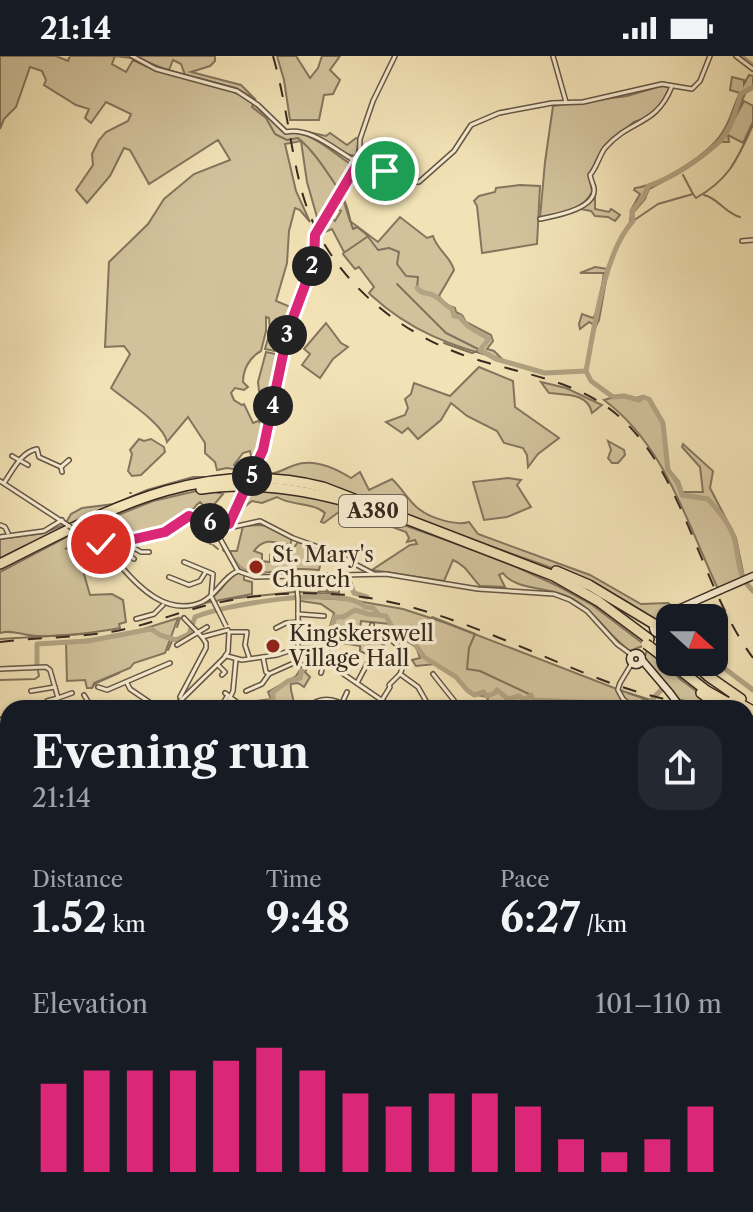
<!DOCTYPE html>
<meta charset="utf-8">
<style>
body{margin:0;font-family:"Libre Caslon Text",serif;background:#242831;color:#f1f3f6;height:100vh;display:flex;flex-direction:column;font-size:30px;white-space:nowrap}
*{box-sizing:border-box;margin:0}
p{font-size:26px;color:#9ea1a6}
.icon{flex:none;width:44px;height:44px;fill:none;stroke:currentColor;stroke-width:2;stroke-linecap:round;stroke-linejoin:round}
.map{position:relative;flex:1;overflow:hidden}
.panel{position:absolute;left:0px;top:644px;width:754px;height:512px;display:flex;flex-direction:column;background:#171b24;border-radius:24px 24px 0 0;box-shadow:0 2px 6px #0004}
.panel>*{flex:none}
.needle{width:52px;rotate:111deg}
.controls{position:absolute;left:656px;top:548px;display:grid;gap:16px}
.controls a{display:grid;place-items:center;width:72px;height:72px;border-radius:16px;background:#171b24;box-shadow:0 2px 6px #0004;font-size:40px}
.pin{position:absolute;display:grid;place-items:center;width:68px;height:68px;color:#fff;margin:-34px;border:4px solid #fff;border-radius:50%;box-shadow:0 2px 8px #0007}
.km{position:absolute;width:40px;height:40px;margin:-20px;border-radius:50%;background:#222;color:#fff;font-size:22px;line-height:40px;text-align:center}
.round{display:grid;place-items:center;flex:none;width:84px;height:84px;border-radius:24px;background:#242831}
.overview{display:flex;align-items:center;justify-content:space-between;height:136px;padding:0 32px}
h1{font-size:44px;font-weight:800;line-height:60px}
.stats{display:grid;grid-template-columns:repeat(3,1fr);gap:12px;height:136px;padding:8px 32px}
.stats div{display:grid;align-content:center}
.stats b{font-size:40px;font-weight:800}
.stats small{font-size:22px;font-weight:400}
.stats p{font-size:22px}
.chart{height:224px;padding:16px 32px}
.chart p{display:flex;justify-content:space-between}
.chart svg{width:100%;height:144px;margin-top:8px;stroke:#db2777;stroke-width:6}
.status{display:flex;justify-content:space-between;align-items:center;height:56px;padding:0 40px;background:#171b24;direction:ltr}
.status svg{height:22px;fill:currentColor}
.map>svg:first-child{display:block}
</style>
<div class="status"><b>21:14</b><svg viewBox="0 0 49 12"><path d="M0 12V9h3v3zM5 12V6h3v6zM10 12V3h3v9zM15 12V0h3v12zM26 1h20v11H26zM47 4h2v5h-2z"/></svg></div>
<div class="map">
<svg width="753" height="1156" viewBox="0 0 753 1156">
<rect width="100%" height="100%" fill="#f2e2b6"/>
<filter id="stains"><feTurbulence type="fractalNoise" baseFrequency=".0025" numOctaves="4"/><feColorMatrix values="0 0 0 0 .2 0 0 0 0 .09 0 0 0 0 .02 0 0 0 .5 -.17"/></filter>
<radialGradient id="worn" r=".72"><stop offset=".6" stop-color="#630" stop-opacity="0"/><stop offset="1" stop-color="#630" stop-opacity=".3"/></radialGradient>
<!-- green -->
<g fill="#d2c29c" stroke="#84755e" stroke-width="2">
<path d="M 0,0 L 56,0 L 68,5 L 70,0 L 129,0 L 132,2 L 115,0 L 112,8 L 126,16 L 133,4 C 165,22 203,21 236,37 C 256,46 268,63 285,77 C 314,74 331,97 354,110 L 332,142 L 319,168 L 307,126 L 301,85 L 285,88 L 296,135 L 310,166 L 300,154 L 295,152 L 289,175 L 287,207 L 276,245 L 293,252 L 280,296 L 265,293 L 270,275 L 269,262 L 266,261 L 266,275 L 261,295 C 250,301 243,313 243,326 L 248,331 L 244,334 L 235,332 L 231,337 L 234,344 L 242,349 L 244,348 L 253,367 L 258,365 L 265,370 L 261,394 L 255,401 L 251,400 L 250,395 L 243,397 L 234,409 L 239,414 L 227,412 L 217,414 L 215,406 L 205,397 L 205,387 L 188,361 L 167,386 C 164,368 125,344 111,332 L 130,298 L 124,290 L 105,291 L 109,206 L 148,168 L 164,143 L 194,118 L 230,104 L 229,102 L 218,84 L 149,128 L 130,94 L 124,92 L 110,120 L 87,147 L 76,134 L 93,109 L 92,98 L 99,84 L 106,76 L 128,65 L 131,58 L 106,46 L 91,67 L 85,62 L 89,53 L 76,49 L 44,29 L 46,24 L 42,15 L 30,11 L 16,51 L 4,63 L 0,73 Z"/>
<path d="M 136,0 L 215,0 L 215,5 L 210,10 L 191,16 L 241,29 L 256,44 L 236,32 L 185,19 L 181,8 L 173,4 L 169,14 L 157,11 Z"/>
<path d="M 277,0 L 296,0 L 310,22 L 318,12 L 322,0 L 340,0 L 330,14 L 340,24 L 333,38 L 324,39 L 319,64 L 290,64 L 284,24 Z"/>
<path d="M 749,19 L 753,20 L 753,31 L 746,36 L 726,78 L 744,45 L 753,50 L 753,66 L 743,87 L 728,79 L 729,86 L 721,86 L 681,116 L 649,133 L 645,143 L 631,159 L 633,165 L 630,168 L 631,154 L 640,138 L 634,134 L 635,132 C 660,129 708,99 722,77 C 731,64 733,50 740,37 L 730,34 L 732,21 L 744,24 L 744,28 Z"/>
<path d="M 661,30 L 670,31 L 664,45 L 649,61 L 634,66 L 606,89 L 589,119 L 592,136 C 583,155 559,157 540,162 L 545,106 L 553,50 L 627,40 Z"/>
<path d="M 308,76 L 326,80 L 330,77 L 347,89 L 356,82 L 359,83 L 356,100 C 339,99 325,82 308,76 Z"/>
<path d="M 520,129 L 540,130 L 537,188 L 482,197 L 477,150 L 474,145 L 479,140 L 495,136 L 496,132 Z"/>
<path d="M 595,135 L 595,153 L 609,156 L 611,153 L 620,159 L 615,165 L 608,161 L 595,160 L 591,155 L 580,153 L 592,144 Z"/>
<path d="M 342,140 L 350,165 L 378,186 L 400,161 L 427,182 L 433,180 C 437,194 451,201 454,214 L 439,240 L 445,248 L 455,252 L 456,256 L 462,259 L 466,266 L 491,279 L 493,285 L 487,293 L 494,295 L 502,303 C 453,291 410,275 372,240 L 369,237 L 374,231 L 359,211 L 355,213 L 343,198 L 344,196 L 332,173 L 325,176 L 323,172 L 330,161 L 335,165 L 341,155 L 335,152 Z"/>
<path d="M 595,211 L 608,213 L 599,264 L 596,270 L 589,266 L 580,273 L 579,268 L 582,258 L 593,262 L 598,254 L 604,217 L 580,217 Z"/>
<path d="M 326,267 L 341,287 L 348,291 L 333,303 L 320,322 L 302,309 L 310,298 L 304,293 Z"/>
<path d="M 266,296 L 280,299 L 274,338 L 259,335 L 258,326 Z"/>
<path d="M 479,311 L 513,325 L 515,351 L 559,382 L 538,398 L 528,411 L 527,399 L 523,392 L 504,387 L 497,375 L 467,360 L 451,347 L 441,364 L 418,383 L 408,372 L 402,377 L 386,366 L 405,359 L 408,352 L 405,343 L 411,338 L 414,327 L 450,340 Z"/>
<path d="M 541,326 L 566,332 L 602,349 L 592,357 C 588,337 566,339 549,337 Z"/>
<path d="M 622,339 L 636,342 L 643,340 L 649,343 L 663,367 L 668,414 L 682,436 L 703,436 L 700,411 L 682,391 L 683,388 L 713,415 L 710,432 L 736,482 L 744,521 L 718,533 C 687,467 665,389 604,344 Z"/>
<path d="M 139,383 L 144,385 L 151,383 L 164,391 L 165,396 L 141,419 L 132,420 L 128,415 L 132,398 L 130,394 Z"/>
<path d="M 608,385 L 624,394 L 625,399 L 618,407 L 612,407 L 608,402 L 611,394 Z"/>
<path d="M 266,392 L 264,417 C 278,419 282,413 295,409 C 314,402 335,412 351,422 L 360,416 L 369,434 L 392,423 C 402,432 409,446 419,453 C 430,462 456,470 469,466 L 478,478 L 590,519 L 641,548 L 668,547 L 676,553 L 664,566 L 654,567 L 568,518 L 538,507 L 353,442 L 257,416 L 254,418 Z"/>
<path d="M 193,421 L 207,421 L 207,423 L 70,470 L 67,465 L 71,458 L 82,452 L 114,448 L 147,434 Z"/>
<path d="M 508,422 L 521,424 L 517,429 L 531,451 L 507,461 L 484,464 L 473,426 Z"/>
<path d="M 248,431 L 328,442 L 499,503 L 558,530 L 591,548 L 645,589 L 630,595 C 607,579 594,552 567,540 C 549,531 514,534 503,517 L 499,519 L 505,531 L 480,530 C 470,520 467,510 453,504 L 444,525 L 372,514 L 410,489 L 417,488 L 415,484 L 407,486 L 409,482 L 406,476 L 343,453 L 324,467 L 321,466 L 325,457 C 313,446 291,450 277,441 L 262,447 L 252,445 L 244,451 L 240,449 Z"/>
<path d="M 205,433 L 223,438 L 213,450 L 203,449 L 200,446 C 194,450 193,455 187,459 C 162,475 143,483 113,485 L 111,479 L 100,477 L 98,469 L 83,476 L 78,475 L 153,445 Z"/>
<path d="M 63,469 L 67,474 L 0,509 L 0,483 L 44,477 Z"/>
<path d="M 259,469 L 268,470 L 292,483 L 290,489 C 275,486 264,481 254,495 L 262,498 L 262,505 L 270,506 L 270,499 L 286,500 L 287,493 L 293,493 L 298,486 L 324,494 L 319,514 C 308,513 297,512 287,514 C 262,517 239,523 230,495 L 237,495 L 243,470 Z"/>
<path d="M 74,477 L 79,479 L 79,484 L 65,493 L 80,489 L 93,507 L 84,518 L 90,539 L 112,538 L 123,544 L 126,566 L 119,568 L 120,572 C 92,577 65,581 37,580 C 24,580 13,573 0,577 L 0,516 Z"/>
<path d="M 239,516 L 244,517 L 244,524 L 252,526 L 252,538 L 205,547 C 219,540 225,524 239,516 Z"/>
<path d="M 322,523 L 340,523 L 339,537 L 319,535 L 323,531 Z"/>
<path d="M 300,541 L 352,544 L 403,553 L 446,567 L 617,633 L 621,641 L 632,652 L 511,652 L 487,646 L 488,641 L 472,638 L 452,617 L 435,608 L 416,610 L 412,604 L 420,602 L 416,591 L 391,575 L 390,568 L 361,565 L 359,580 L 374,583 L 384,589 L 387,600 L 394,604 L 391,609 L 360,595 L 360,590 L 330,585 L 326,593 L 321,592 L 326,583 L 334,557 L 321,548 L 300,545 Z"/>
<path d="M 178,562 L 165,597 L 134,607 L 130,612 L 94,627 L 92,632 L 87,632 L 85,624 L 67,625 L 66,586 L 121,580 Z"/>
<path d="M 648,591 L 680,623 L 719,652 L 676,643 L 644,604 Z"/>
<path d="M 324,595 L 316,605 L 311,605 L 305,616 L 310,621 L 304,631 L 298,627 L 291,628 C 289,636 297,644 291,652 L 281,652 L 277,645 L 251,652 L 257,645 L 271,643 L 268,636 L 296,620 L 312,596 Z"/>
<path d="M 620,634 L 651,645 L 644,652 L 635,652 L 624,643 Z"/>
<path d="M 753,885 L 753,952 L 747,947 L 746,950 L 752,967 L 748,970 L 753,974 L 753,981 L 750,980 L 746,988 L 746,888 Z"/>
</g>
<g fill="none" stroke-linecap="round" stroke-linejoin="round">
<!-- stream -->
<g stroke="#80725b" stroke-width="2">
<path d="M 136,0 C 173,22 219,20 255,44 L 252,51 L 266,62 L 275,78 L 287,84 L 298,82 C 316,97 326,115 339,134"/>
<path d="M 683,119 L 693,138"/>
<path d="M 704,139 C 718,142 725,157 740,161"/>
<path d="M 342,140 C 349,151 349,164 353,173 L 357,171 L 366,178 L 378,194 L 389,192 L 399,196 L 397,208 L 406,220 L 418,221 L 417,232"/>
<path d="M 633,165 L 658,148 L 693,138 L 696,142 C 730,123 737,103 753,69"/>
<path d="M 345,196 L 367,181"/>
<path d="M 397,228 L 446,277 L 480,294"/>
<path d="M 444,287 L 472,297 L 480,294"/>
<path d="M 130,437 L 131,437"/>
<path d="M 194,468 L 203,478"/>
<path d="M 204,479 L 205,485 L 211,488"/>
<path d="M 213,489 L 218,493"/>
<path d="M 223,494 L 224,495"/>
<path d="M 324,523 L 328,537"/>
<path d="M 300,536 L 335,538"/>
<path d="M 228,543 L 295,536"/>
<path d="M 335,543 L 335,541"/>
<path d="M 432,561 L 475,578 L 469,592 L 467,613 L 480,615 L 531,639"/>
<path d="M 177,571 L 180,562"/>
<path d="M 0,583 L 83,578"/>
<path d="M 168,594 L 172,585"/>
<path d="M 0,624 L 35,623 L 39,620 L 38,615"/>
<path d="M 92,632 L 96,627 L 119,617"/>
<path d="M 628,637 L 651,644"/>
<path d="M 652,643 L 660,647 L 661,652"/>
<path d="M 636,651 L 644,643"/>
<path d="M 518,652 L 524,644"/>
<path d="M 564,652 L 566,647"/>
<path d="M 0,987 L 8,986"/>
<path d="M 94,1148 L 96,1156"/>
<path d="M 47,1156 L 50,1148"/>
</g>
<!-- river -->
<g stroke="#b2a383" stroke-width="5">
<path d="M 741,0 L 753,10"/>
<path d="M 417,232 C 423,239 426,236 433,239 C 441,243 444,249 452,253 L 454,260 L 460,261 C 467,273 479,275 489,283 L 480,294 L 496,303 L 545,317 L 586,315 L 591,325 L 613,341 L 624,340 L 639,344 L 643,341 L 649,343 L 663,367 L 668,414 L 678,426 L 682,439 L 708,443 C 718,454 729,467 734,481 C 740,503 736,518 753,535"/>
<path d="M 586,315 C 594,274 604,196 633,165 L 632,155 L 644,140 L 648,130 C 675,121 702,102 721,84 C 732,72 736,52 741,38 L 753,31"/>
<path d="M 232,502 C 241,517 248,517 263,517"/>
<path d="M 348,522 L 354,537 L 367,541"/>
<path d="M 37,609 L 37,588 L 88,585 L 151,573 L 160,579 L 176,584 L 189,578 L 195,561 C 223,549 343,528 365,551 L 373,552 L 378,558"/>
<path d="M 713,613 L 724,612 L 753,634"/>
<path d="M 252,652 L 273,644 L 273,636 L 288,625 L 300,622 L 302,612 L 326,591 L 335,561 L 343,561 L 355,554 L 368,558 L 386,560 L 394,575 L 409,580 L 424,601 L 456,621 L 467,634 L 474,639 L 484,636 L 486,640 L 495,637 L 497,634 L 508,643 L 519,640 L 524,644 L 531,639 L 533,644 L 615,648 L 623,652"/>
<path d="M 644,652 L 662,633"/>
<path d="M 26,1156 L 31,1148"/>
</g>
<defs>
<g id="street">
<path d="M 132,0 L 156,13 L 237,35 L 258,49 L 286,76 C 312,71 336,95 357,106"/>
<path d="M 553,0 L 566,46"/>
<path d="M 736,0 L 753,13"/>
<path d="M 358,107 C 380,100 395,128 419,126 L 454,95 L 471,69 L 499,57 L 552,47 L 583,46 L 662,28 L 692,33 L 700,25 L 710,0"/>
<path d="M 540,163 C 554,160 597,153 594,132 C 593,128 591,124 590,119 C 597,111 599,100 605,92 C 631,62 656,71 672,30"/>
<path d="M 742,185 L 753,184"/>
<path d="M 12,400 L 28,409"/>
<path d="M 62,416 L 61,411 L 69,404"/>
<path d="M 252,418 L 263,394 L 288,275 L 314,205 L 315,179 L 359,110 L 360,83 L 373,45 L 395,0"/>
<path d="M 0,425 L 69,470"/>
<path d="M 4,427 C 13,414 21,396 37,393 L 39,401 L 61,411"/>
<path d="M 212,468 L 238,515 L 255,521 L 386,518 L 478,533 L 554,538 L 570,544 L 587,555 L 617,588 L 632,599"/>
<path d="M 229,468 L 242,439"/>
<path d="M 0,469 L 5,471 L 8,477"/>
<path d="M 80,478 C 88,482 96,485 103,489 C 109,494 114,502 119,508 C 139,532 168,561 202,546 C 217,539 223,521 238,515"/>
<path d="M 0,481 L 44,475 L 62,464"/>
<path d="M 133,485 L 134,492 L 141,496 L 149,496"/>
<path d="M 104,490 L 165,476 L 189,460 L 212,468 L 229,468 L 233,471 L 260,465 L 293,482 L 332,496 L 374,518"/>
<path d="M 134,503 L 129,499 L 134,492"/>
<path d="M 184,506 L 213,518 L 211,541"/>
<path d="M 169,521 L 189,529 L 200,525 L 205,517"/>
<path d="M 298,544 L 298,592"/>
<path d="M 298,558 L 324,560"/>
<path d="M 184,562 L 202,581 L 228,574"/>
<path d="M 136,563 L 154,558 L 163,549"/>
<path d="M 276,572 L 286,567 L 299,566"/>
<path d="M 229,576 L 247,576 L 245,589 L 249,601"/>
<path d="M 370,576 C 393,580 411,595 400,618"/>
<path d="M 369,582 L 372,569"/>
<path d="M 177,589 L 207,571"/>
<path d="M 314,593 L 316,581"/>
<path d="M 225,600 L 228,596 L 229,577"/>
<path d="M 227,600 L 242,604 L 277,599 L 298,592 L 326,594 L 332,599 L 342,617 L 393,652"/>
<path d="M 263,601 L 266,616 L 269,618"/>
<path d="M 218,609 L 225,616 L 222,619"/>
<path d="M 0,613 L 46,611 L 50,614 L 58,642 L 47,645 L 42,652"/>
<path d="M 321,617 L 324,605 L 320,601 L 326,594"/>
<path d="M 433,618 L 460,652"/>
<path d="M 127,627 L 130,633 L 158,652"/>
<path d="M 357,627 L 367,608"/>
<path d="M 620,627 L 632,607"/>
<path d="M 98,631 L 107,634 L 170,607"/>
<path d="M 618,634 L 623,643 L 634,652"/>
<path d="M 31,635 L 55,631"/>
<path d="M 246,635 L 262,628 L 269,618 L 296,606 L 302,609"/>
<path d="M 84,639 L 92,652"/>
<path d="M 180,641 L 206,592 L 206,587 L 202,581"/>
<path d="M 58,642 L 72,637"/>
<path d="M 231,642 L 238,647 L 236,652"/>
<path d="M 382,644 L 390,631 L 389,629 L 400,618 L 418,631 L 430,652"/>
<path d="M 342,647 L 347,636"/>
<path d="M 173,652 L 225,601"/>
<path d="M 220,652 L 228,639 L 225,637"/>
<path d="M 225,652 L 233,635 L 236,603"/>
<path d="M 307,652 C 321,639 335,642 349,652"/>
<path d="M 1,665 L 8,699"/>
<path d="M 746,697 L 753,696"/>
<path d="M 0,710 L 8,711"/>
<path d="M 0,727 L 5,711"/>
<path d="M 0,730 L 8,734"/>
<path d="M 0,781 L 8,776"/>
<path d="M 0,790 L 1,792"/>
<path d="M 0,1040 L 8,1044"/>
<path d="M 299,1148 L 300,1156"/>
<path d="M 415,1148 L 427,1151 L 442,1148"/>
<path d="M 459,1148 L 508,1149 L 533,1156"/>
<path d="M 136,1156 L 146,1148"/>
</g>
<g id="secondary">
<path d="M 721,534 L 753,520"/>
<circle cx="659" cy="572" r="6"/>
<path d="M 663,568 L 678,553 L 712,538"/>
<circle cx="636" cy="603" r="6"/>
<path d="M 642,604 L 670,637"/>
<path d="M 0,665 L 8,666"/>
<path d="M 746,1125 L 753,1121"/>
<path d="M 702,1156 L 712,1148"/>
</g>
<g id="highway">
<path d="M 201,433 C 253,425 303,433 352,447"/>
<path d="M 0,508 C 106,455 200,400 323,431 L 554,520 L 598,545 L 649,583"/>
<path d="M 556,515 L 589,529 L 654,568"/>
<path d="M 665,573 L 670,580"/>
<path d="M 649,590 L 707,635 L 737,652"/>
<path d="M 693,606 L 708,620 L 741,643"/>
<path d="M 701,637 L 721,652"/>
<path d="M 733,644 L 753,655"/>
<path d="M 746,682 L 753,681"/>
</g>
</defs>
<!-- street casing -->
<use href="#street" stroke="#655646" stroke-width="6"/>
<!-- secondary casing -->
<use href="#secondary" stroke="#362820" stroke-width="9"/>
<!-- highway casing -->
<use href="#highway" stroke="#362820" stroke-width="12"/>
<!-- street -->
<use href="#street" stroke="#f7ecd0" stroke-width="3"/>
<!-- secondary -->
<use href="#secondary" stroke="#f7ecd0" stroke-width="6"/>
<!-- highway -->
<use href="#highway" stroke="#f2e2b6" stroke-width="9"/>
<!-- rail -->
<g stroke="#362820" stroke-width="2" stroke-dasharray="14 14" stroke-linecap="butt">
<path d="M 273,0 C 286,45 290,91 302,136 C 326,222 402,283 485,306 C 536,321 588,328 627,368 C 686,427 702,533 753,602"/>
<path d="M 0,586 C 40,581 81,582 121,574 C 150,568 179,556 208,549 C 253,538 301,535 347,539 C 437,548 520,593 605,625 C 637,637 670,645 704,652"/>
</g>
<defs>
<g id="street-bridge">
<path d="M 242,439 L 252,418"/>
<path d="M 69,470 L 80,478"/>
<path d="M 297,532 L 298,543"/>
<path d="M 212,542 L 226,570"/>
<path d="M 618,633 L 620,627"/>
</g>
<g id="secondary-bridge">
<path d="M 712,538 L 721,534"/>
<path d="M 670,637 L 681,652"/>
</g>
<path id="highway-bridge" d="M 646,588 L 649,590"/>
</defs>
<!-- street-bridge casing -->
<use href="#street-bridge" stroke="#655646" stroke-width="6" stroke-linecap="butt"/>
<!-- secondary-bridge casing -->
<use href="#secondary-bridge" stroke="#362820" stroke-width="9" stroke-linecap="butt"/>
<!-- highway-bridge casing -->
<use href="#highway-bridge" stroke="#362820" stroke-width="12" stroke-linecap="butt"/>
<!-- street-bridge -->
<use href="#street-bridge" stroke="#f7ecd0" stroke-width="3"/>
<!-- secondary-bridge -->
<use href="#secondary-bridge" stroke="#f7ecd0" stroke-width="6"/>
<!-- highway-bridge -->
<use href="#highway-bridge" stroke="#f2e2b6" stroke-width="9"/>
</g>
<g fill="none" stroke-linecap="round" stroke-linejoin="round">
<defs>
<path id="route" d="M 101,488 L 104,490 L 165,476 L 189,460 L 212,468 L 229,468 L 263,394 L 288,275 L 314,205 L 315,179 L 358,107 L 369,106 L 385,115"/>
</defs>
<!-- route casing -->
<use href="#route" stroke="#fff" stroke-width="16"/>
<!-- route -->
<use href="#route" stroke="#db2777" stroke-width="10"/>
</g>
<!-- markers -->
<g fill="#8f2418" stroke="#f7ecd0" stroke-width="3">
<circle cx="256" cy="511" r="8"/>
<circle cx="273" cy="590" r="8"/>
</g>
<g text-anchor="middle" stroke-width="7" stroke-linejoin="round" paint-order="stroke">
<!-- shield labels -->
<rect fill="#f7ecd0" stroke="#706355" stroke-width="2" x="339" y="439" width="68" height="32" rx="6"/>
<g font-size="20" font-weight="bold" fill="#362820">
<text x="373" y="462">A380</text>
</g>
<!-- poi labels -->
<g font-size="22" fill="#362820" stroke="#f7ecd0" text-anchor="start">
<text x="272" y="506">St. Mary's<tspan x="272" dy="25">Church</tspan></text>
<text x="289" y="585">Kingskerswell<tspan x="289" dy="25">Village Hall</tspan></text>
</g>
</g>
<rect width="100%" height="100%" filter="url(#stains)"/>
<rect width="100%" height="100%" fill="url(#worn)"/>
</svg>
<div class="controls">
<a><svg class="needle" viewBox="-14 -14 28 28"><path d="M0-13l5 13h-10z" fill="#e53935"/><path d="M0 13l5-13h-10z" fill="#9ea1a6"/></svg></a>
</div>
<div class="pin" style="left:385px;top:115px;background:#1e9e55"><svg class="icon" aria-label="arrive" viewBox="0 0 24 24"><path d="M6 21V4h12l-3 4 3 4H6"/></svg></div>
<div class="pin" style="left:101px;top:488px;background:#d93025"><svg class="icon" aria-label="check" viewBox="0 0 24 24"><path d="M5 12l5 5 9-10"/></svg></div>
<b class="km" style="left:312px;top:210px">2</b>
<b class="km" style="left:287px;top:279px">3</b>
<b class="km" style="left:273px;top:350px">4</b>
<b class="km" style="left:252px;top:420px">5</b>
<b class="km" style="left:210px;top:467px">6</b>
<section class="panel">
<div class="overview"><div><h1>Evening run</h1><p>21:14</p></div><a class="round"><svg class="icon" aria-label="share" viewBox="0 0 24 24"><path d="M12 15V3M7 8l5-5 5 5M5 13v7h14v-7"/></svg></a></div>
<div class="stats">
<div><p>Distance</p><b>1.52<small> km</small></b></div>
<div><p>Time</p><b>9:48</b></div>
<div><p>Pace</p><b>6:27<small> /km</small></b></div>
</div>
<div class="chart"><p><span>Elevation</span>101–110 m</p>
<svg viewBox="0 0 160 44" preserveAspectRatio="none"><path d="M5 44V17M15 44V13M25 44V13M35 44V13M45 44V10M55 44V6M65 44V13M75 44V20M85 44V24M95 44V20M105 44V20M115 44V24M125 44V34M135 44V38M145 44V34M155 44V24"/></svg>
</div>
</section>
</div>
